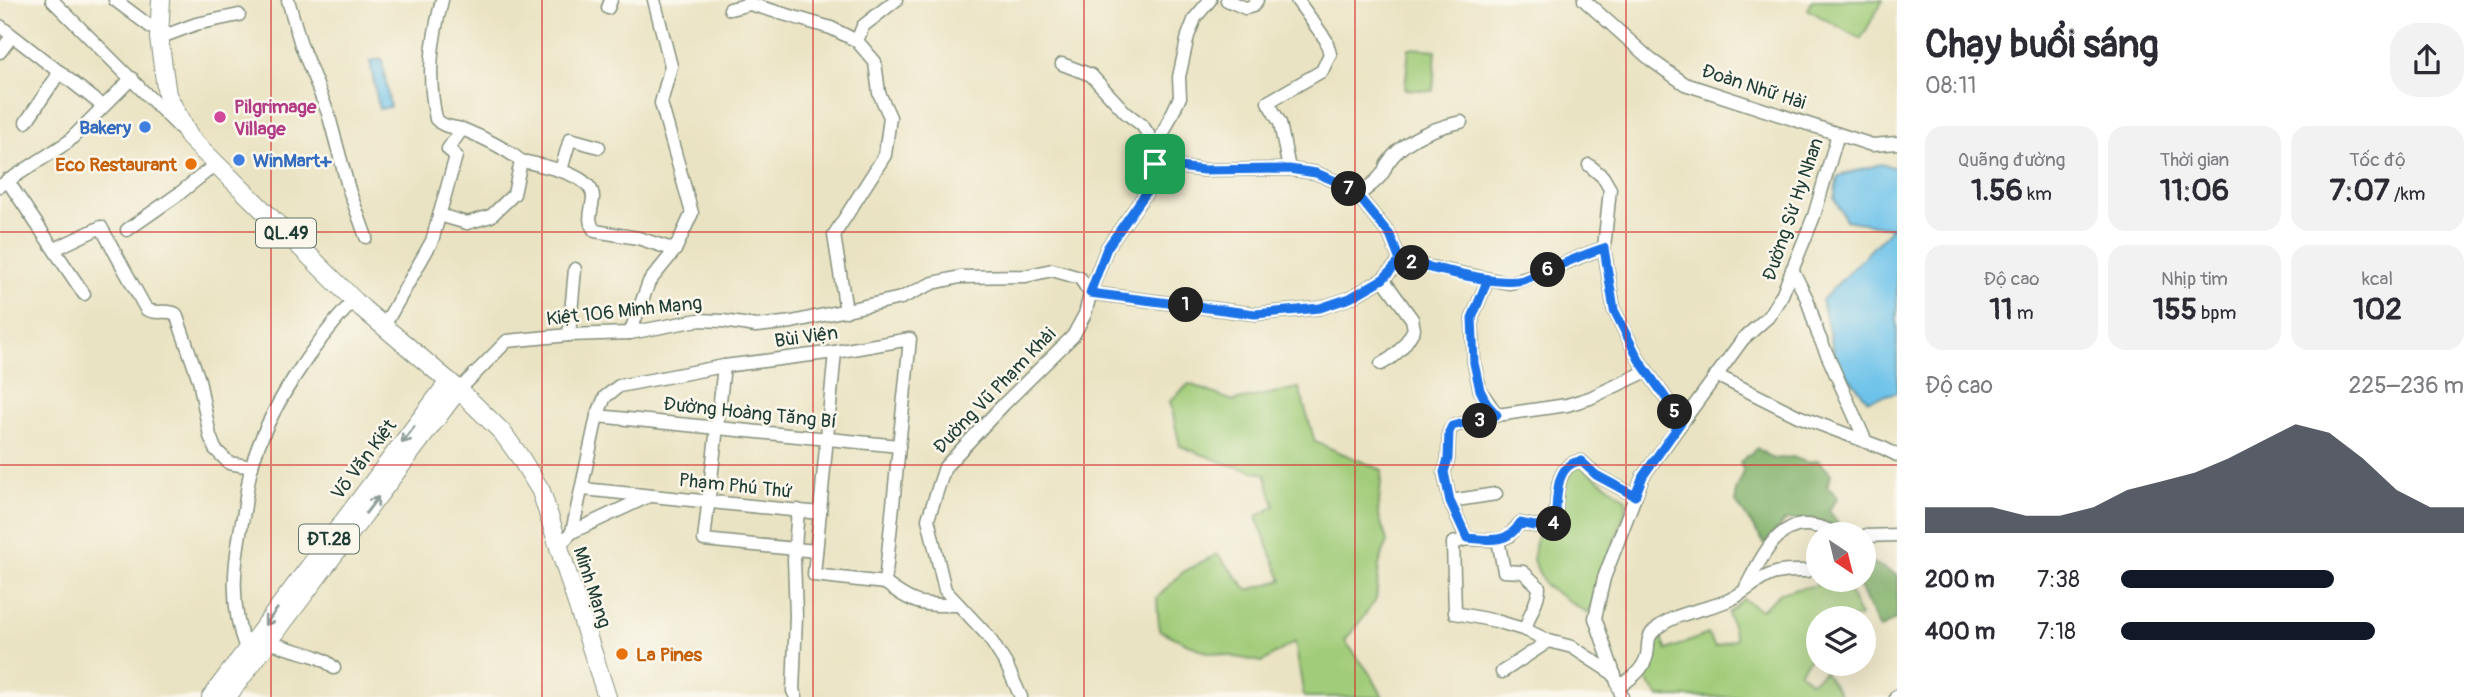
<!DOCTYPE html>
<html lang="vi">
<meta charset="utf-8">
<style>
body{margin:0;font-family:Pangolin,sans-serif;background:#f2f2f3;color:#2b2b33;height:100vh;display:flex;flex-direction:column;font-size:26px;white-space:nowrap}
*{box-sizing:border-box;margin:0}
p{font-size:23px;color:#7c7c81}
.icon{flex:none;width:38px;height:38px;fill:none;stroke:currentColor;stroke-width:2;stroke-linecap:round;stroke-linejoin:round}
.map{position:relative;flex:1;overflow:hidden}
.sheet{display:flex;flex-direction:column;background:#fff;width:595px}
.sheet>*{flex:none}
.needle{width:46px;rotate:145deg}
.buttons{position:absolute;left:1806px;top:522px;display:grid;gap:14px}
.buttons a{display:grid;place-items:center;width:70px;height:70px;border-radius:50%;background:#fff;box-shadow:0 7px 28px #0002;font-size:35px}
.pin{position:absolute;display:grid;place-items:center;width:60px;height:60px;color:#fff;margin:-30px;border-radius:14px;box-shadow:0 4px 10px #0006}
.km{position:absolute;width:35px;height:35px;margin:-18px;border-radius:50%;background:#222;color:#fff;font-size:19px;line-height:35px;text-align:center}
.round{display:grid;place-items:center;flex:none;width:74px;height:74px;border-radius:28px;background:#f2f2f3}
.headline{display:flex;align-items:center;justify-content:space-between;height:119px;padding:0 28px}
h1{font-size:38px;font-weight:800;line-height:52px}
.metrics{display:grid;grid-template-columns:repeat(3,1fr);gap:10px;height:119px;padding:7px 28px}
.metrics div{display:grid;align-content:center;border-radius:18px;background:#f2f2f3;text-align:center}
.metrics b{font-size:30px;font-weight:800}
.metrics small{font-size:19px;font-weight:400}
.metrics p{font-size:19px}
.chart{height:196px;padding:14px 28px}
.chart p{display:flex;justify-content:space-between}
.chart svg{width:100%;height:126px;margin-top:7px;fill:#111827;opacity:.7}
ul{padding:0 28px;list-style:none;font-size:23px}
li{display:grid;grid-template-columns:112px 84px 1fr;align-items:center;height:52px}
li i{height:18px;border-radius:9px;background:#111827}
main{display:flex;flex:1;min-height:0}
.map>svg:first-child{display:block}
</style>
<main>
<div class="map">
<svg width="1897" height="697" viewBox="0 0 1897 697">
<rect width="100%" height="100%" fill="#fbf7ec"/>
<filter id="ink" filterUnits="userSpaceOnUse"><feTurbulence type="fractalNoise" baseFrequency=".0143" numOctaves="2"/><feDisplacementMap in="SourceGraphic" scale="14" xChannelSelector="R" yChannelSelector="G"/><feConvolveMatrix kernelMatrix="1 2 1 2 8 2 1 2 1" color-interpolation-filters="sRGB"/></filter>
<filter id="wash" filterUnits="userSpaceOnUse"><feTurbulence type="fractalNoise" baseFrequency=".00686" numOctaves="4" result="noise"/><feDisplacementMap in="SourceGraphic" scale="28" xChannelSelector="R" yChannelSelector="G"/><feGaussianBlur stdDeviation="1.57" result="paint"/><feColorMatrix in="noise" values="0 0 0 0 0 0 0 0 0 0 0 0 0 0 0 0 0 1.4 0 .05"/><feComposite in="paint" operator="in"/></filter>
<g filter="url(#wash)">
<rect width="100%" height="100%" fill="#eae3c3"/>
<!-- green -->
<g fill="#a1cc79" stroke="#608456" stroke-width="2">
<path d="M 1812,0 L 1883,0 L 1861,39 L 1807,9 Z"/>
<path d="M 1409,48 L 1436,50 L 1433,91 L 1405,89 Z"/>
<path d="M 1189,384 L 1233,401 L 1299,388 L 1315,442 L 1382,470 L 1378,513 L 1387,541 L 1379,565 L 1376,600 L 1345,641 L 1371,675 L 1383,697 L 1304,697 L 1295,642 L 1262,662 L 1203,651 L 1159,630 L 1157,598 L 1183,572 L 1217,554 L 1248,590 L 1282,580 L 1256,517 L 1275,506 L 1265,474 L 1230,465 L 1180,446 L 1170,401 Z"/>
<path d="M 1578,464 L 1626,499 L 1625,513 L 1588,614 L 1545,585 L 1533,560 L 1538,529 L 1558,527 C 1560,504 1558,481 1578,464 Z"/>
<path d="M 1828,583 L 1848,589 L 1860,616 L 1857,618 L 1818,618 L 1818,648 L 1799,672 L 1811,682 L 1824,672 L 1842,697 L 1659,697 L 1644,676 L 1653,641 L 1659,633 L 1667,650 L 1708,634 L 1715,647 L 1736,639 L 1728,613 L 1743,599 L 1761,610 L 1782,592 Z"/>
</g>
<!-- forest -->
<g fill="#80b069" stroke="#50764e" stroke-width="2">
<path d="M 1757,448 L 1773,459 L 1793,457 L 1808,463 L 1818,460 L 1831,474 L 1827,486 L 1838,497 L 1829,510 L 1840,527 L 1811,519 L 1786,520 L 1765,544 L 1736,502 L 1736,490 L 1744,472 L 1740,462 Z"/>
<path d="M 1865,559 L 1897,575 L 1897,618 L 1880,629 L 1856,579 L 1864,579 Z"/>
</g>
<!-- water -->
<g fill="#6dc2ea" stroke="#46808f" stroke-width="2">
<path d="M 382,59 L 390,107 L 379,109 L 370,61 Z"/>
<path d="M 1881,164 L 1897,168 L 1897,392 L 1868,400 L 1836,362 L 1822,300 L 1892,228 L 1846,220 L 1834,198 L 1838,176 Z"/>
</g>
</g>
<g filter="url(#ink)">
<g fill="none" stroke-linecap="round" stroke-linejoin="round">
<defs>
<g id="minor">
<path d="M 52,0 L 180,128"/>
<path d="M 115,0 L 159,33"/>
<path d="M 288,0 L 301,45 L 328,113 L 349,190 L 366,237"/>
<path d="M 442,0 C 431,44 427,75 436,119 C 445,129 455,126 467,131 C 486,139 505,148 521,161"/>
<path d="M 1227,0 L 1245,8 L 1253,6 L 1257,0"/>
<path d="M 1584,0 L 1651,60 L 1685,84 L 1872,145 L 1897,143"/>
<path d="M 608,8 L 611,0"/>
<path d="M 730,9 L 750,4 L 831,28 L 857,41"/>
<path d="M 0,26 L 103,106"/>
<path d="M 159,38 L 196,24 L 239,15"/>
<path d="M 0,52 L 12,36"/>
<path d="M 1062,64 L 1091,75 L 1126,113 L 1142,125 L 1152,140 L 1155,164 L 1203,170 L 1289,169 L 1316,173 L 1345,185 L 1358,196 L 1390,235 L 1400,261"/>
<path d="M 26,122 L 60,72"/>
<path d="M 1589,165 L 1603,177 L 1610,189 L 1604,248 L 1614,310 L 1639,360 L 1682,421"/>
<path d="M 1289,169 L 1280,123 L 1268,102 L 1322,71 L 1330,54 L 1326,40 L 1297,0"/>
<path d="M 561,170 L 570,139 L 599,147"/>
<path d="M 7,180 L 84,294"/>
<path d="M 0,186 L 68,142 L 132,78"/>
<path d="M 1358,196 C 1365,189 1377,182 1382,174 C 1385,171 1385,167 1387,164 C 1403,139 1433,128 1461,122"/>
<path d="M 439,215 L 467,223 L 491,216 L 514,194 L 521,161 C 540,165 594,174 593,198 C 592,211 586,220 595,231 L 638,238 L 675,250"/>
<path d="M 127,230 L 180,193 L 216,164"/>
<path d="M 55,249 L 101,227 L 146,309 C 155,315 167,309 176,314 L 199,380 L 210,436 L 215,449 L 229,463 L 252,467"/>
<path d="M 1400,261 L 1509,283 C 1542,276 1572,258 1604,248"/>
<path d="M 1792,269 L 1807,299 L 1818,334 L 1866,442"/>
<path d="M 1488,279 L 1472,318 L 1474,363 L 1480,390 L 1497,415"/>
<path d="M 1090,293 L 1255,314 L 1320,308 L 1350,298 L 1383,279 L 1400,261"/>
<path d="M 846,311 L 834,235 L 885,155 L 890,117 L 879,93 L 875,62 L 857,41 L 863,26 L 896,0"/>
<path d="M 384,326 L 432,241 L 456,156 L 448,149 L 462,129"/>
<path d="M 630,333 L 649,282 L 675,250 L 692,213 L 661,103 L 671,66 L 654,0"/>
<path d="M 569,335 L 575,269"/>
<path d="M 835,352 L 814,575 L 885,583"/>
<path d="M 1381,364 C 1397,356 1406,344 1414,329 L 1412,319 L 1383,279"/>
<path d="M 724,366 L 704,540 L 816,551"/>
<path d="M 1716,375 L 1798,416 L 1883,448 L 1897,455"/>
<path d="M 459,390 L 507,341 L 569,335 L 630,333 L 698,320 L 723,321 L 756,326 L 792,322 L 901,298 L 933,283 L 960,277 L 1026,276 L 1052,270 L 1080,278 L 1090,293"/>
<path d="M 597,416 L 899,446"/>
<path d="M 583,489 L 820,513"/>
<path d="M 1450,501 L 1496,494"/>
<path d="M 572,532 L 597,416 L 605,397 L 619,386 L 724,366 L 835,352 L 910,339 L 885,583"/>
<path d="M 1864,536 L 1897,535"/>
<path d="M 1467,539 L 1450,501 L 1444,473 L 1448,459 L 1449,432 L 1453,426 L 1497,415 L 1567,405 L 1590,398 L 1647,371"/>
<path d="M 1498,540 L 1467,539 L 1453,543 L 1455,613 L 1496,621 L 1526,630 L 1549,641 L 1572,647 L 1615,675"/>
<path d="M 558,547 L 572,532 L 649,496"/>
<path d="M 885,583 C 916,606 921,605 959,605"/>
<path d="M 1746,587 C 1760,561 1777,518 1814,526 C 1823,527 1831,532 1840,534"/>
<path d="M 1526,630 C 1527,615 1539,603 1539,587 L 1523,572 L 1504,571 L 1498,540 L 1509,536 L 1520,523 L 1534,526 L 1555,524 C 1558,504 1552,464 1581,461 L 1596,475 L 1635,496"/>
<path d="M 270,641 C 290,653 318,651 334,668"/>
<path d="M 246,649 C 229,605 234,562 243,517 C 246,501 247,485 251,469 C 266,411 314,343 354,300"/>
<path d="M 1502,672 L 1549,641"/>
<path d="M 1619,687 C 1631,678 1643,671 1647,655 C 1649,646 1646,638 1654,631 C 1673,612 1705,611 1729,600 C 1743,594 1755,581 1770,575 C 1782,570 1795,571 1807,571"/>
<path d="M 796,697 L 793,691 L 796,616 L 794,559 L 798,510"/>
<path d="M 1021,697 L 1006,664 L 988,636 L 945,590 L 928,519 L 945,467 L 1004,404 L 1073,336 L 1085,314 L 1092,287 L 1107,248 L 1146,193 L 1158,144 L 1180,97 L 1179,77 L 1188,36 L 1195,18 L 1210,0"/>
<path d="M 1622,697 L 1595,618 L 1604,578 L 1643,476 L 1743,339 L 1768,317 L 1782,295 L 1814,216 L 1838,134"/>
<path d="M 1896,697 L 1897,696"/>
</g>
<g id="major">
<path d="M 210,697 L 449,380"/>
<path d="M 228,697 L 459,390"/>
</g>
<path id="highway" d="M 161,0 L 159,38 L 167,95 L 190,138 L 362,308 L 459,390 L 502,432 L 520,457 L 541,491 L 607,697"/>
</defs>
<!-- minor casing -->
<use href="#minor" stroke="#84907c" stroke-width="15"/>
<!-- major casing -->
<use href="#major" stroke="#84907c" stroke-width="18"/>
<!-- highway casing -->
<use href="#highway" stroke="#84907c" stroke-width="20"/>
<!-- minor -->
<use href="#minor" stroke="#fff" stroke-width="12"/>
<!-- major -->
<use href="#major" stroke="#fff" stroke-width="16"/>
<!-- highway -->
<use href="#highway" stroke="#fff" stroke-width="18"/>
</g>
<!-- one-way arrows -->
<defs><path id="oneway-shaft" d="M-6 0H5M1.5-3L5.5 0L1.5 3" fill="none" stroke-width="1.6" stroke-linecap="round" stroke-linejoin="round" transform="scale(1.75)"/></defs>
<g stroke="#8f9e9a">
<use href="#oneway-shaft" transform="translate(408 435) rotate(127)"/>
<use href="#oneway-shaft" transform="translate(372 505) rotate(-53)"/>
<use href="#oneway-shaft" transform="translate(271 617) rotate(127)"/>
</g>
</g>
<g fill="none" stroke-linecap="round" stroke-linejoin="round" filter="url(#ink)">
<defs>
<path id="route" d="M 1155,164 L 1146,193 L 1107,248 L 1090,293 L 1255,314 L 1320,308 L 1350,298 L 1383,279 L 1400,261 L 1477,277 L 1488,279 L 1472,318 L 1474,363 L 1480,390 L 1487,404 L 1497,415 L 1452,426 L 1449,432 L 1448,459 L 1444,472 L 1450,501 L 1467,538 C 1489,540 1508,544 1520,523 L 1534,526 L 1555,524 C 1558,504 1552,464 1581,461 L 1596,475 L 1635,496 L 1643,476 L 1682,421 L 1639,360 L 1614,310 L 1604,248 C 1576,256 1551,271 1523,280 C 1498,287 1429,267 1400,261 L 1390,235 L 1358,196 L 1345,185 L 1316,173 L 1289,169 L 1203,170 L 1155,164"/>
</defs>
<!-- route casing -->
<use href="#route" stroke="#fff" stroke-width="14"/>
<!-- route -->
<use href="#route" stroke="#1a73e8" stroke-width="9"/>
</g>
<!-- grid -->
<path fill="none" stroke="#d62828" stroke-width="2" stroke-opacity="0.55" d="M 271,0 L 271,697M 542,0 L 542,697M 813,0 L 813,697M 1084,0 L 1084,697M 1355,0 L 1355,697M 1626,0 L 1626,697M 0,232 L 1897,232M 0,465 L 1897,465"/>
<!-- markers -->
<circle fill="#d1479c" stroke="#fbf7ec" stroke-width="2.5" cx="220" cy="117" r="7"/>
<g fill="#3f7fe0" stroke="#fbf7ec" stroke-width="2.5">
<circle cx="145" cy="127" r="7"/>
<circle cx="239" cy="160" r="7"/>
</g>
<g fill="#e8710a" stroke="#fbf7ec" stroke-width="2.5">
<circle cx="191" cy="164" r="7"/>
<circle cx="622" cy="654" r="7"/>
</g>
<g text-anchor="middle" stroke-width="5" stroke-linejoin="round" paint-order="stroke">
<!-- shield labels -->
<g fill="#fbf7ec" stroke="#61756b" stroke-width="2">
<rect x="256" y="218.5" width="60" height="29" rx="5"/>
<rect x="299" y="524.5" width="60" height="29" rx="5"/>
</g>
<g font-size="18" font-weight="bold" fill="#1f3d34">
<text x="286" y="239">QL.49</text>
<text x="329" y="545">ĐT.28</text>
</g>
<!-- street labels -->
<g font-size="19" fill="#1f3d34" stroke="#fbf7ec">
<text transform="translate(1754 86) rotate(18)" y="7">Đoàn Nhữ Hài</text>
<text transform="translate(1792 209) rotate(-71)" y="7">Đường Sử Hy Nhan</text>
<text transform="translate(624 310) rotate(-6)" y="7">Kiệt 106 Minh Mạng</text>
<text transform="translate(806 336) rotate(-8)" y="7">Bùi Viện</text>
<text transform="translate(994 390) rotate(-46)" y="7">Đường Vũ Phạm Khải</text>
<text transform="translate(750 412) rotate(6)" y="7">Đường Hoàng Tăng Bí</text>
<text transform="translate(363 459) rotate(-53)" y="7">Võ Văn Kiệt</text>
<text transform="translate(736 485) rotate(6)" y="7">Phạm Phú Thứ</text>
<text transform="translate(593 587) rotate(72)" y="7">Minh Mạng</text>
</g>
<!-- hotel labels -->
<g font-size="19" font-weight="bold" fill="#b23c85" stroke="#fbf7ec" text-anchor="start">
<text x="234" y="113">Pilgrimage<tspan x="234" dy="22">Village</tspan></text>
</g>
<!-- shop labels -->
<g font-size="19" font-weight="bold" fill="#366cbe" stroke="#fbf7ec" text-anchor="end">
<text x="131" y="134">Bakery</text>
<text x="253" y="167" text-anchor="start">WinMart+</text>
</g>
<!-- food labels -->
<g font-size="19" font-weight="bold" fill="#c56008" stroke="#fbf7ec" text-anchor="end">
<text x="177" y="171">Eco Restaurant</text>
<text x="636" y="661" text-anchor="start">La Pines</text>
</g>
</g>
</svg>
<div class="buttons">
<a><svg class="needle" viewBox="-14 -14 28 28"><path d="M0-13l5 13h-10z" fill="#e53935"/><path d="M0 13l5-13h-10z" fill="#7c7c81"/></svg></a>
<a><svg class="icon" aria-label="layers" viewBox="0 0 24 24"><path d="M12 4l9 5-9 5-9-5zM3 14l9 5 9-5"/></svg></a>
</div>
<div class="pin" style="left:1155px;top:164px;background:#1e9e55"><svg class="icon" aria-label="arrive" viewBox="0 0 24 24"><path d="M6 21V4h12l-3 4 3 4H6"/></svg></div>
<b class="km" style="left:1186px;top:305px">1</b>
<b class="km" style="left:1412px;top:263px">2</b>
<b class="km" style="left:1480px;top:421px">3</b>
<b class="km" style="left:1554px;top:524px">4</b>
<b class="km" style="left:1675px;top:412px">5</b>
<b class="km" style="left:1548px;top:270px">6</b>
<b class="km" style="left:1349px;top:189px">7</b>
</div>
<section class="sheet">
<div class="headline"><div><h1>Chạy buổi sáng</h1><p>08:11</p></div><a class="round"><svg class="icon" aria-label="share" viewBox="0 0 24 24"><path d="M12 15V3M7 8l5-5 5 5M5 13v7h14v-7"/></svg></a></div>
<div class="metrics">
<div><p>Quãng đường</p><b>1.56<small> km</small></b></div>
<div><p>Thời gian</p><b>11:06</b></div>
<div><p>Tốc độ</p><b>7:07<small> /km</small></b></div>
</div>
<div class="metrics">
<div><p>Độ cao</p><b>11<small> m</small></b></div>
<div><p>Nhịp tim</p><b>155<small> bpm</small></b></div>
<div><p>kcal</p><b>102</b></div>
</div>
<div class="chart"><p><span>Độ cao</span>225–236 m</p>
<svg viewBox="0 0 160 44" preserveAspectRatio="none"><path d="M0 44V35L10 35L20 35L30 38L40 38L50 35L60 29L70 26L80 23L90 18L100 12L110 6L120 9L130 18L140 29L150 35L160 35V44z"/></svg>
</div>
<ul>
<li><b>200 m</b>7:38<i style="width:62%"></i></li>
<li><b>400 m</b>7:18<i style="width:74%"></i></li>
</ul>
</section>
</main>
